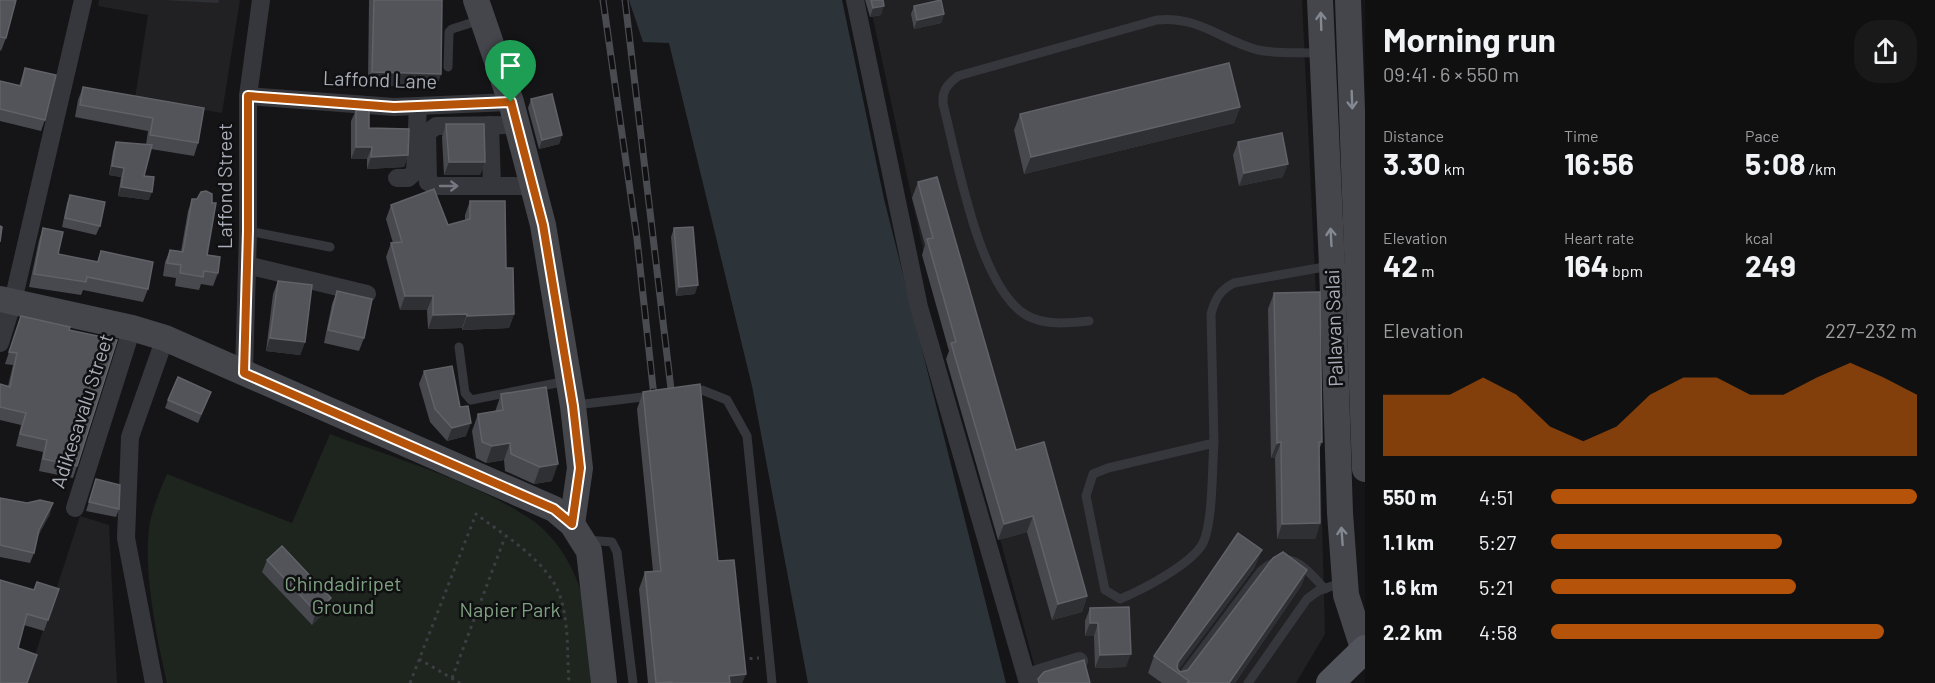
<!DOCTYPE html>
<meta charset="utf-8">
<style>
body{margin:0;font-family:Barlow,sans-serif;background:#19191a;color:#f1f3f6;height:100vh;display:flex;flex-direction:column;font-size:22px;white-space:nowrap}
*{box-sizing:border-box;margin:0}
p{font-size:20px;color:#9c9d9f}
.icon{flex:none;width:33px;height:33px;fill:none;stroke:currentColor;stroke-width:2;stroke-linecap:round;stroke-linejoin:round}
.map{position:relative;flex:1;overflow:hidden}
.panel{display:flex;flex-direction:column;background:#101011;width:570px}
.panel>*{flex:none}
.pin{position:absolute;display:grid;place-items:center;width:51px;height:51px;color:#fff;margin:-62px -26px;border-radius:50% 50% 50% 0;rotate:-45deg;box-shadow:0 0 6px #0007}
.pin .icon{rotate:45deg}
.round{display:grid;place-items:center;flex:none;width:63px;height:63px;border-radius:24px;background:#19191a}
.overview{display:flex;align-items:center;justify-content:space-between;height:102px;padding:0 18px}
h1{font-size:33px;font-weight:700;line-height:45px}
.metrics{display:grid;grid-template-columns:repeat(3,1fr);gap:9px;height:102px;padding:6px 18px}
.metrics div{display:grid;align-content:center}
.metrics b{font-size:30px;font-weight:700}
.metrics small{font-size:16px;font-weight:400}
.metrics p{font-size:16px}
.chart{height:168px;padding:12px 18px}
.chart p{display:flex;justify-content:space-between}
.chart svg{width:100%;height:108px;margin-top:6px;fill:#b45309;opacity:.7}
ul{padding:0 18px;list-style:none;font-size:20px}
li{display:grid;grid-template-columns:96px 72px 1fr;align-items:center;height:45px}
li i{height:15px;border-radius:8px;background:#b45309}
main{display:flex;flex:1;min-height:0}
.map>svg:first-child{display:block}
</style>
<main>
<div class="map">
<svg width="1365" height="683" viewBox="0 0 1365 683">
<rect width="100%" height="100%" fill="#151517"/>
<!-- built -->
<g fill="#212124">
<path d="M 99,0 L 240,0 L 222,113 L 135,98 L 148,15 L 98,6 Z"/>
<path d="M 869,0 L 1302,0 L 1316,297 L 1325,634 L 1296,683 L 1039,683 L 928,273 Z"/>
<path d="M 80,516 L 109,525 L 117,683 L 26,683 Z"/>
</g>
<!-- green -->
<path fill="#1d251e" d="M 330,434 C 396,459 469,479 529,518 C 553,533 573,564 581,592 C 589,621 588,653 591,683 L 167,683 C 157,638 142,568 150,522 C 154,505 160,490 167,474 L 292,523 Z"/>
<!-- water -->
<path fill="#2c343a" d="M 629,0 L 842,0 L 884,199 L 1006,683 L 808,683 L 752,386 L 669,43 L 643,42 Z"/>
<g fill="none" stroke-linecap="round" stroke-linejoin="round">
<!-- path -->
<g stroke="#3c3e43" stroke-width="3" stroke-dasharray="3 4.5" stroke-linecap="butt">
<path d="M 419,659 L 460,683"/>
<path d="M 742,659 L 759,658"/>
<path d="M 452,678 L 505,537"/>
<path d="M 410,683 L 476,514 C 505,536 550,562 561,599 C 569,625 567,656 569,683"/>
</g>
<!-- lane -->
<g stroke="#36373c" stroke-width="9">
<path d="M 448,67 L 449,32 L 452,29 L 480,20"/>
<path d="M 248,231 L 330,247"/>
<path d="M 1089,321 C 1069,323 1045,326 1026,315 C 978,286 957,157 943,104 C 942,90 947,85 958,76 L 1157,20 C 1200,16 1220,40 1258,50 C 1277,54 1300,52 1319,53"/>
<path d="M 459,347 L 465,393 L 471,400 L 567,381"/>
<path d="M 689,391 L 702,390 L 727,400 L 747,436 L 772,683"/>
<path d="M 576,405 L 651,396"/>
<path d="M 1214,443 C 1212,467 1213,523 1203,543 C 1192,564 1142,590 1120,599 L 1105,590 L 1086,496 L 1093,474 L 1108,468 L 1214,443 L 1211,314 C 1215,299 1220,290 1234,283 L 1330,266"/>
<path d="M 587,540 L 612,542 L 617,552 L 633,683"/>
<path d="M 1177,683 L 1261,571 C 1290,546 1304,567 1325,589"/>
<path d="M 1248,683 L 1307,599 L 1318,591 L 1343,582"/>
</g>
<!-- street -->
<g stroke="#36373c" stroke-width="18">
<path d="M 855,0 L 919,307 L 1028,683"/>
<path d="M 248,96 L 394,107 L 511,102"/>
<path d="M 490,125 L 492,186"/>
<path d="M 517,125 L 436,126 L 427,133 L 428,182 L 436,186 L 533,186"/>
<path d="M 397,178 L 408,178 L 415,172 L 418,106"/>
<path d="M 247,265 L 367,294"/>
<path d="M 0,343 L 13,301 L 83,0"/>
<path d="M 244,373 L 248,231 L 248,96 L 261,0"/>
<path d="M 75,508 L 132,328"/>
<path d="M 1027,677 L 1079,661"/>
<path d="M 154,683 L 126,538 L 130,437 L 165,338"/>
</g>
<!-- secondary -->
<g stroke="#44464c" stroke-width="26">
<path d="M 476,0 L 511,102 L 543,225 L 573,406 L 580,468 L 572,524"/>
<path d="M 1320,0 L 1332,266 L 1340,513 L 1346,595 L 1365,654"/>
<path d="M 1348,0 L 1365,469"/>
<path d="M 0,299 L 132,328 L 165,338 L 554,509 L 572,524 L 589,551 L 604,683"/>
</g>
<!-- primary -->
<path stroke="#52545b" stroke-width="28" d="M 1330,683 L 1365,649"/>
<defs>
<g id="rail">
<path d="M 603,0 L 637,239 L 655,406"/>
<path d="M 625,0 L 673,406"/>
</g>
</defs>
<!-- rail casing -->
<use href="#rail" stroke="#494b51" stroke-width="7"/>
<!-- rail -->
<use href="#rail" stroke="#101012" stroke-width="4.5" stroke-dasharray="14" stroke-linecap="butt"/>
</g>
<!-- wall -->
<g fill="#48494f">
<path d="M 0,0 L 6,38 L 1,51 L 0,50 Z"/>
<path d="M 369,0 L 442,0 L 441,74 L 436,87 L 368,85 Z"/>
<path d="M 865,0 L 883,0 L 881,15 L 870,17 Z"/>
<path d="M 914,6 L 944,14 L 941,23 L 914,29 L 911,14 Z"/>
<path d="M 25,68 L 45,120 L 41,131 L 0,121 L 0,81 L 19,86 Z"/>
<path d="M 83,87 L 204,108 L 198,143 L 194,156 L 151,149 L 144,176 L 149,200 L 118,196 L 121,177 L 109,175 L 113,151 L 116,142 L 146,145 L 148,131 L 75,117 L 78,100 Z"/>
<path d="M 531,99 L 562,135 L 559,144 L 539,149 L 528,108 Z"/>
<path d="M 1240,107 L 1234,123 L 1024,174 L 1014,130 L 1020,114 Z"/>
<path d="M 356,110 L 369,128 L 408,155 L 404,167 L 367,169 L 367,159 L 351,159 L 351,121 Z"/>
<path d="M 446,124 L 485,162 L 480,175 L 444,175 L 442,137 Z"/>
<path d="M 1238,142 L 1283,177 L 1239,186 L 1233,155 Z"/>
<path d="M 918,182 L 1016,450 L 1087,596 L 1082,612 L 1052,620 L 1027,532 L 998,540 L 946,359 L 949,351 L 922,255 L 925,245 L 912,198 Z"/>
<path d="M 70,195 L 100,226 L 96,235 L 62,227 L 67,203 Z"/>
<path d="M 192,199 L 207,255 L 218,273 L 213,286 L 201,284 L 199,290 L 175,286 L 176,278 L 163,276 L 165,262 L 170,250 L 181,251 L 188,211 Z"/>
<path d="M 470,201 L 506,268 L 514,314 L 509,328 L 462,330 L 462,328 L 428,329 L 427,310 L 400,310 L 386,257 L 391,243 L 393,243 L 386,219 L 391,205 L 448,225 L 465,220 L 465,215 Z"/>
<path d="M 43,228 L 58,254 L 97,262 L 101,251 L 148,289 L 143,302 L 83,290 L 81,295 L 29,287 L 39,240 Z"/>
<path d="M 674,228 L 695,294 L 676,296 L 671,237 Z"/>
<path d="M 278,281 L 305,342 L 300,355 L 266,351 L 273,294 Z"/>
<path d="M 337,291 L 364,338 L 359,351 L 324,343 L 332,304 Z"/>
<path d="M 1274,293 L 1322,442 L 1319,450 L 1320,523 L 1315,539 L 1277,539 L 1275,458 L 1271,458 L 1268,309 Z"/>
<path d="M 21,316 L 69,330 L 77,466 L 73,478 L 39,471 L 43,452 L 16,446 L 21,425 L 0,420 L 0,384 L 8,386 L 13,365 L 5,364 Z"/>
<path d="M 424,371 L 460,407 L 466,436 L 447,441 L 430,422 L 419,384 Z"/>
<path d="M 643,392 L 718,561 L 746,674 L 742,683 L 648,683 L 639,589 L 645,572 L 653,571 L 637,409 Z"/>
<path d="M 501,394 L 552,481 L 534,484 L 505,471 L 504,460 L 486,463 L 476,458 L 472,431 L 478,414 L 495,412 Z"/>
<path d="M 168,400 L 208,400 L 198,423 L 165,408 Z"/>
<path d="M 96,479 L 119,509 L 116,517 L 86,511 Z"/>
<path d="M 0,498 L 50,514 L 38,536 L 34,553 L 30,563 L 0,557 Z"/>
<path d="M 267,560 L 326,611 L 312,625 L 262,572 Z"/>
<path d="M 1255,567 L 1178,670 L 1180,672 L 1188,670 L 1307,570 L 1301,586 L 1235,683 L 1162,683 L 1148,673 L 1154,656 Z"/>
<path d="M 59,589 L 44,631 L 24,625 L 34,590 Z"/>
<path d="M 1090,608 L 1126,667 L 1095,668 L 1094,636 L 1085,636 L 1085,621 Z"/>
</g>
<!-- shaded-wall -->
<g fill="#2f3034">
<path d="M 164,0 L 219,0 L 218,3 Z"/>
<path d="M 884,6 L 881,15 L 870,17 L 873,8 Z"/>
<path d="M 944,14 L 941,23 L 914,29 L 917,20 Z"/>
<path d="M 372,72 L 441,74 L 436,87 L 368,85 Z"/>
<path d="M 1240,107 L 1234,123 L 1024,174 L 1031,157 Z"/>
<path d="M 562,135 L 559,144 L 539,149 L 542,140 Z"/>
<path d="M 356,147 L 372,147 L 367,159 L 351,159 Z"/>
<path d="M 408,155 L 404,167 L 367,169 L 371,157 Z"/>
<path d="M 449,162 L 485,162 L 480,175 L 444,175 Z"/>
<path d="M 1288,164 L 1283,177 L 1239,186 L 1244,173 Z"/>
<path d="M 112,166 L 124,168 L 121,177 L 109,175 Z"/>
<path d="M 121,187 L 152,192 L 149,200 L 118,196 Z"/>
<path d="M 698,285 L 695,294 L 676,296 L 679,287 Z"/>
<path d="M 405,296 L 433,296 L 427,310 L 400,310 Z"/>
<path d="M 467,314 L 462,328 L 428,329 L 433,315 Z"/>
<path d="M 514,314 L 509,328 L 462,330 L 467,316 Z"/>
<path d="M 270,338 L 305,342 L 300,355 L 266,351 Z"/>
<path d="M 471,423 L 466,436 L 447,441 L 452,428 Z"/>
<path d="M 1281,442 L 1275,458 L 1271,458 L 1277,443 Z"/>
<path d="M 510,443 L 504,460 L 486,463 L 492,446 Z"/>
<path d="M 558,464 L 552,481 L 534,484 L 540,467 Z"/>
<path d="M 53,503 L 50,514 L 35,541 L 39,530 Z"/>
<path d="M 1033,516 L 1027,532 L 998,540 L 1004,524 Z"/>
<path d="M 1320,523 L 1315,539 L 1277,539 L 1282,524 Z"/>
<path d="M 1262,550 L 1255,567 L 1177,672 L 1178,662 Z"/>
<path d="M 1307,570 L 1301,586 L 1235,683 L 1229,683 Z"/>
<path d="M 1087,596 L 1082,612 L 1052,620 L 1058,604 Z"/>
<path d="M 331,598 L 326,611 L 312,625 L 316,612 Z"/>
<path d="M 1090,623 L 1098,623 L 1094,636 L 1085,636 Z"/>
<path d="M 1131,654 L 1126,667 L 1095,668 L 1100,655 Z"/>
<path d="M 746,674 L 742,683 L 727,683 L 729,676 Z"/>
</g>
<!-- building -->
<g fill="#52545a" stroke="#606268" stroke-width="1.5">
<path d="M 0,0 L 16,0 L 6,38 L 0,37 Z"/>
<path d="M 374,0 L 442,0 L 441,74 L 372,72 Z"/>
<path d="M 871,0 L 883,0 L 884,6 L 873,8 Z"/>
<path d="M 941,0 L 944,14 L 917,20 L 914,6 Z"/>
<path d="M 1229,63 L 1240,107 L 1031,157 L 1020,114 Z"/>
<path d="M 25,68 L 56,75 L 45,120 L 0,109 L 0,81 L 21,86 Z"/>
<path d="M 83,87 L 204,108 L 198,143 L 150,135 L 153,118 L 80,105 Z"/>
<path d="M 552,94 L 562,135 L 542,140 L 531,99 Z"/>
<path d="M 356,110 L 369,110 L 369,128 L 409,129 L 408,155 L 371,157 L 372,147 L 356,147 Z"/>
<path d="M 446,124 L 484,124 L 485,162 L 449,162 Z"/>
<path d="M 1282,133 L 1288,164 L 1244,173 L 1238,142 Z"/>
<path d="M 116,142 L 152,145 L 144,176 L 154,177 L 152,192 L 121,187 L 124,168 L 112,166 Z"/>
<path d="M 937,177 L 1016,450 L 1044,442 L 1087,596 L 1058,604 L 1033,516 L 1004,524 L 951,343 L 956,342 L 927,239 L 933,238 L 918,182 Z"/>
<path d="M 434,189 L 448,225 L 470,219 L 470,201 L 505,201 L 506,268 L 513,268 L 514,314 L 467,316 L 467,314 L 433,315 L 433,296 L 405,296 L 391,243 L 402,242 L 391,205 Z"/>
<path d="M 206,191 L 212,194 L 212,203 L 216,203 L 207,255 L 220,257 L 218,273 L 204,271 L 203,277 L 180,273 L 181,265 L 167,263 L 170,250 L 183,252 L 192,199 L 197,199 L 201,192 Z"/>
<path d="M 70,195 L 105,202 L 100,226 L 65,218 Z"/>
<path d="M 0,226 L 2,227 L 0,242 Z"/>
<path d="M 693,227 L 698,285 L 679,287 L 674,228 Z"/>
<path d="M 43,228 L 63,232 L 58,254 L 98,262 L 101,251 L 153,262 L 148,289 L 87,277 L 86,282 L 34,274 Z"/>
<path d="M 278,281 L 312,285 L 305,342 L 270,338 Z"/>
<path d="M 337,291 L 372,299 L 364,338 L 328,330 Z"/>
<path d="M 1320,292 L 1322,442 L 1319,442 L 1320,523 L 1282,524 L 1281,442 L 1277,443 L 1274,293 Z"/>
<path d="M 21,316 L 70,327 L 69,330 L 117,340 L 77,466 L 43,459 L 47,440 L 20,434 L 26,413 L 0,407 L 0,384 L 10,387 L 17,353 L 9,352 Z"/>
<path d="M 452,366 L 460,407 L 468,406 L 471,423 L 452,428 L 435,409 L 424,371 Z"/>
<path d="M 178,377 L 211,392 L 201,414 L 168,400 Z"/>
<path d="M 700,384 L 718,561 L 734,560 L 746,674 L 729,676 L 730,683 L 672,683 L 672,682 L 656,683 L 645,572 L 661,571 L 643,392 Z"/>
<path d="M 546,387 L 558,464 L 540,467 L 511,454 L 510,443 L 492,446 L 482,442 L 478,414 L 503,410 L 501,394 Z"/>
<path d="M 96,479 L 120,485 L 119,509 L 89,502 Z"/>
<path d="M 0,498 L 27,503 L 40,500 L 53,503 L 39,530 L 34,553 L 0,545 Z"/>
<path d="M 1238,533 L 1262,550 L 1178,662 L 1177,668 L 1180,672 L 1188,670 L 1273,558 L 1283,552 L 1307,570 L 1229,683 L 1187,683 L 1189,681 L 1154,656 Z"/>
<path d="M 282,546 L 331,598 L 316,612 L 267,560 Z"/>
<path d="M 0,580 L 34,590 L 37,582 L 59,589 L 48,620 L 27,614 L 18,648 L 37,655 L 27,683 L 0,683 Z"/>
<path d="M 1129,607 L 1131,654 L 1100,655 L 1098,623 L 1090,623 L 1090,608 Z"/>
<path d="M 1084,660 L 1090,683 L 1039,683 L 1038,679 L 1044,672 Z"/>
</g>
<!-- one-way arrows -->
<defs><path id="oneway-shaft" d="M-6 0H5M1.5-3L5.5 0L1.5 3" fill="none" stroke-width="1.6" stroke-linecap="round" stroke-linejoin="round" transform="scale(1.5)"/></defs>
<g stroke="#848891">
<use href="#oneway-shaft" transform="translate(1321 21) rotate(-92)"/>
<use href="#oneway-shaft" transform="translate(1352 100) rotate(88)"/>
<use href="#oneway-shaft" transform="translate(1331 237) rotate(-93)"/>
<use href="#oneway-shaft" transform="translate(1342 536) rotate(-94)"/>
</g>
<use stroke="#74777f" href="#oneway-shaft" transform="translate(449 186)"/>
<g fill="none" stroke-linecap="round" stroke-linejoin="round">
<defs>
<path id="route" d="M 248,96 L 394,107 L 511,102 L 543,225 L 573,406 L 580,468 L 572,524 L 554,509 L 244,373 L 248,231 Z"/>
</defs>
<!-- route casing -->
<use href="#route" stroke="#fff" stroke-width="12"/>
<!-- route -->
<use href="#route" stroke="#b45309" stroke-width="8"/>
</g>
<g text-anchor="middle" stroke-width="5" stroke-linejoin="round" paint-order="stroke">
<!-- street labels -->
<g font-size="20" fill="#a7acb6" stroke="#101012">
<text transform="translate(380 80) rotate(2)" y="7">Laffond Lane</text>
<text transform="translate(225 186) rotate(-90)" y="7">Laffond Street</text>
<text transform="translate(1334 328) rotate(-92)" y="7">Pallavan Salai</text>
<text transform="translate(82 411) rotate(-72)" y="7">Adikesavalu Street</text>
</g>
<!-- park labels -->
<g font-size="20" fill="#7fa181" stroke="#101012">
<text x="343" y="591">Chindadiripet<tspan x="343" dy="23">Ground</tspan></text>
<text x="510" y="617">Napier Park</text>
</g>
</g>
</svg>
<div class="pin" style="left:511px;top:102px;background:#1e9e55"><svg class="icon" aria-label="arrive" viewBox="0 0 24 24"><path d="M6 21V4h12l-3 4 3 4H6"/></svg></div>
</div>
<section class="panel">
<div class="overview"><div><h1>Morning run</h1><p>09:41 · 6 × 550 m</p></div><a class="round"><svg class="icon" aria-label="share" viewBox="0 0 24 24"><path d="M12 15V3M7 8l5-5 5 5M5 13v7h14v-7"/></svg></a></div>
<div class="metrics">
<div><p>Distance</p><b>3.30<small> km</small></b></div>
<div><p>Time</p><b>16:56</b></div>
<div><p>Pace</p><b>5:08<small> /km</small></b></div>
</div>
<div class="metrics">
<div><p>Elevation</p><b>42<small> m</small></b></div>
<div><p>Heart rate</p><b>164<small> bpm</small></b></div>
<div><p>kcal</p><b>249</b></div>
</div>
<div class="chart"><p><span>Elevation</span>227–232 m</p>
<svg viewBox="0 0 160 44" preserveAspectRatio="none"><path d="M0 44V19L10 19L20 19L30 12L40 19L50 32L60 38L70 32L80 19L90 12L100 12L110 19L120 19L130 12L140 6L150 12L160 19V44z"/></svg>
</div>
<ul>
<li><b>550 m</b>4:51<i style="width:100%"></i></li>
<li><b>1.1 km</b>5:27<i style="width:63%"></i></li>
<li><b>1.6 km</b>5:21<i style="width:67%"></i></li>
<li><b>2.2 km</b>4:58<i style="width:91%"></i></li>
</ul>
</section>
</main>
